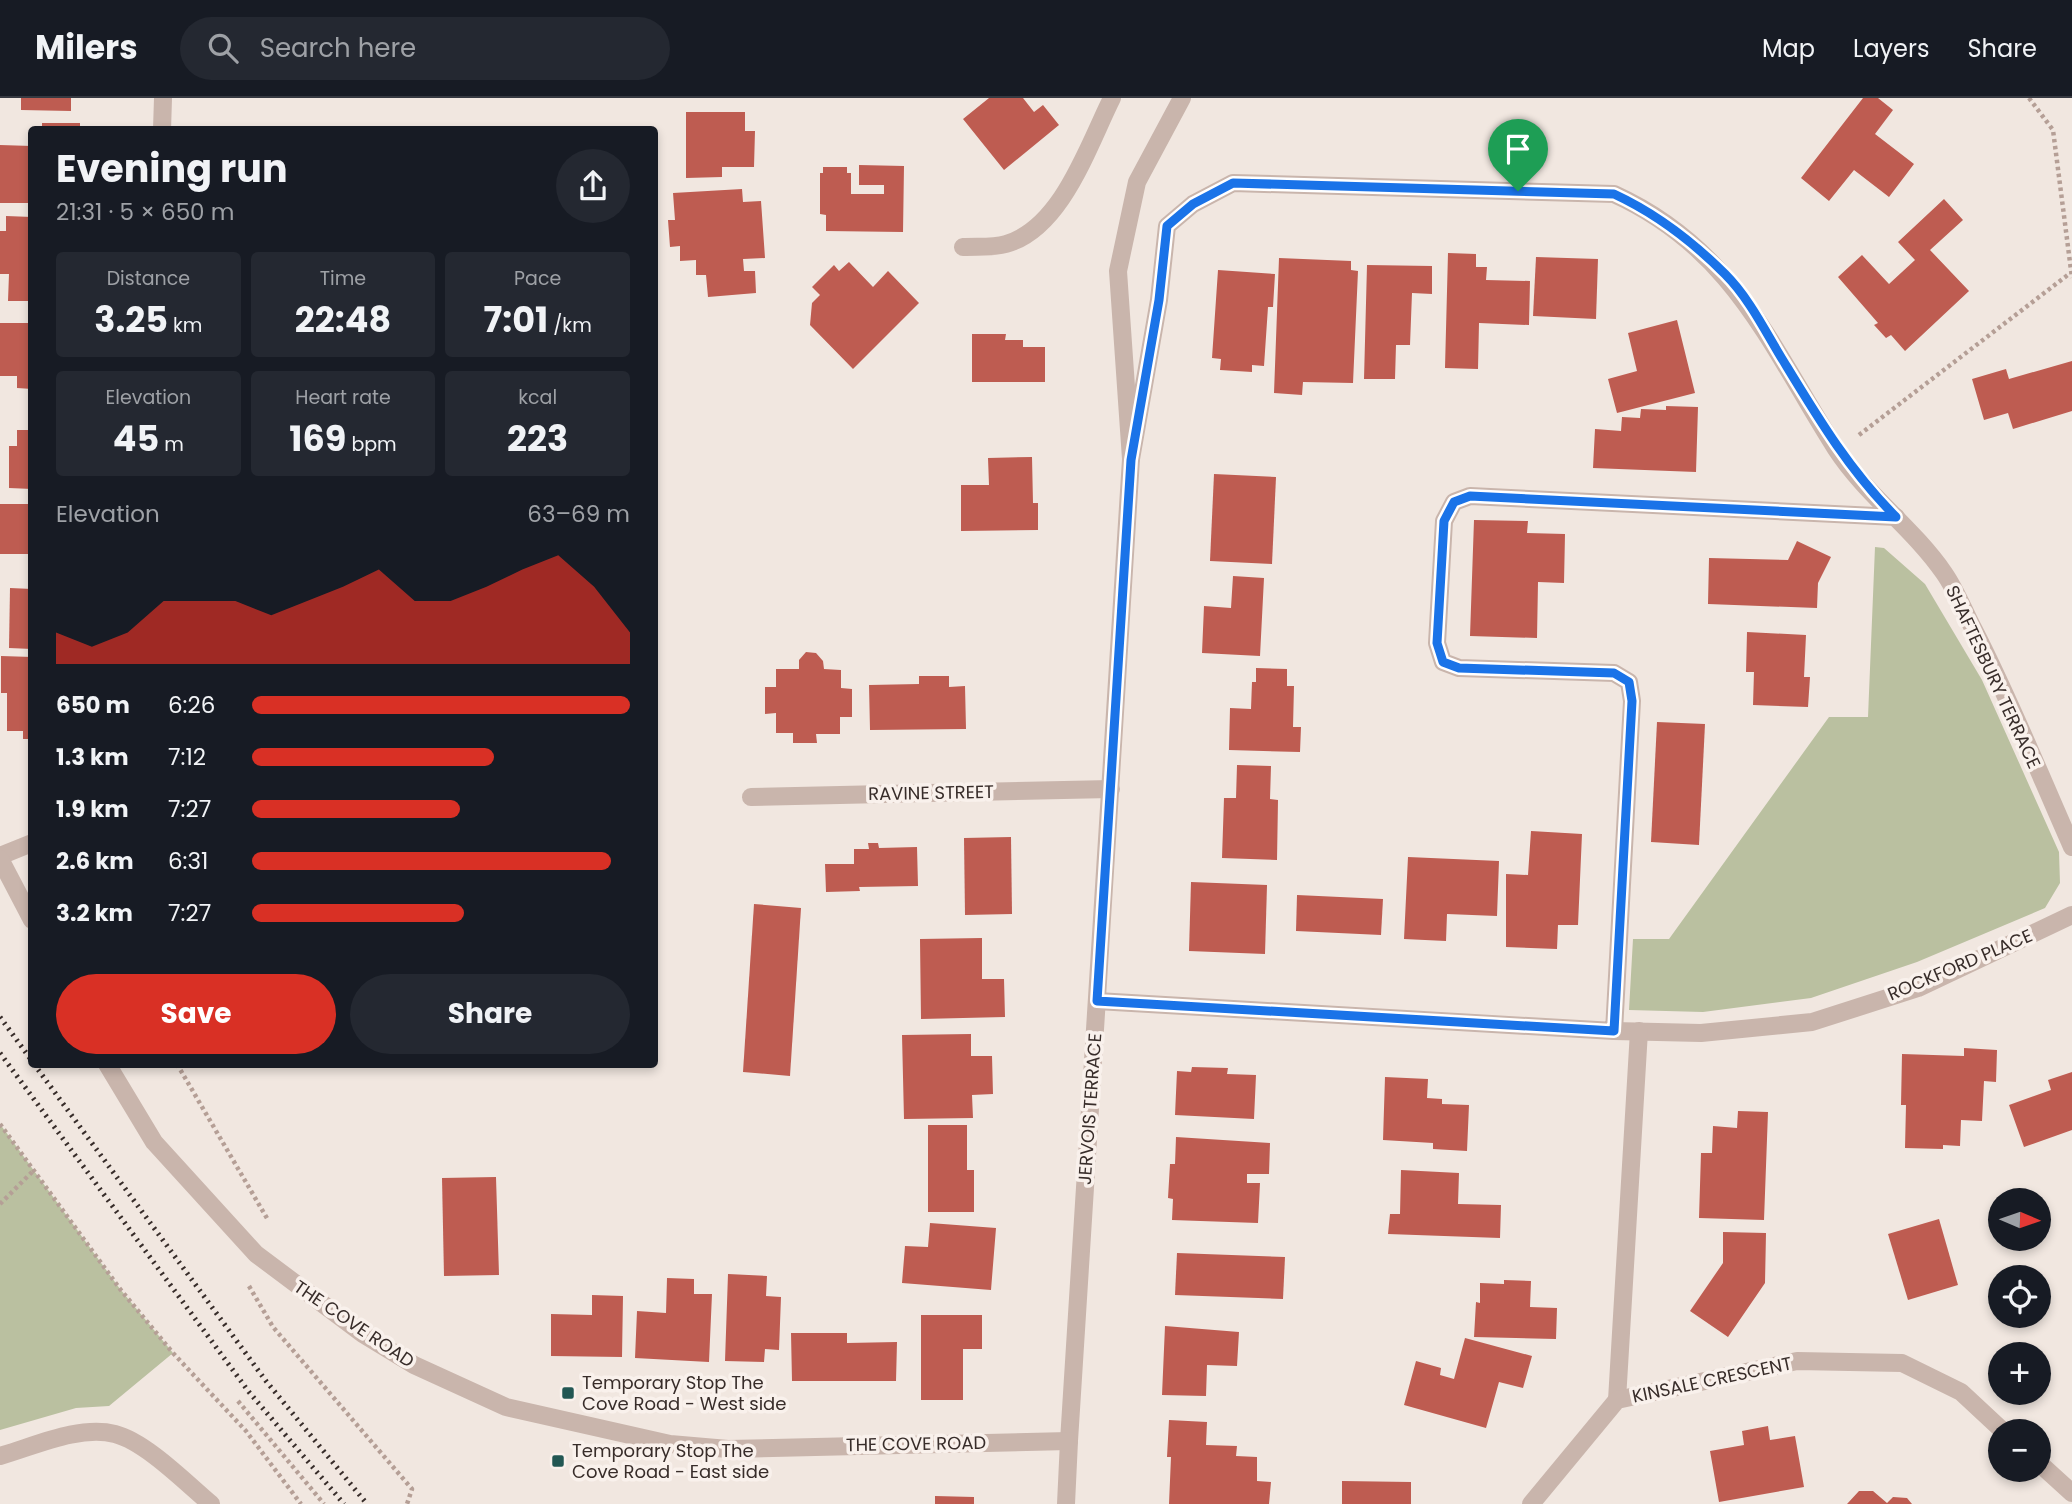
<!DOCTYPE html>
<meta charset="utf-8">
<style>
body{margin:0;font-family:Poppins,sans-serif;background:#242831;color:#f1f3f6;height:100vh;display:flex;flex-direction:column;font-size:26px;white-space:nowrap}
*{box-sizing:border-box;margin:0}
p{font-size:23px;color:#9ea1a6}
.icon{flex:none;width:38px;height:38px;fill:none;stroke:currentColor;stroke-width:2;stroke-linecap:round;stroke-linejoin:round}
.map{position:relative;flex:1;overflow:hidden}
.drawer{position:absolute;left:28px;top:28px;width:630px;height:942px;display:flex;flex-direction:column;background:#171b24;border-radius:7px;box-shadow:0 4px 10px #0003}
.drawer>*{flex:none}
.needle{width:46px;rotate:92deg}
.controls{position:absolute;left:1988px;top:1090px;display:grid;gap:14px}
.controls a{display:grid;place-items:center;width:63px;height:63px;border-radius:50%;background:#171b24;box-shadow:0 4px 10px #0003;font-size:35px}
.pin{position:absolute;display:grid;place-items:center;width:60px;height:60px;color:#fff;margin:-72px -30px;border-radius:50% 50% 50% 0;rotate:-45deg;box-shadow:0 0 7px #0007}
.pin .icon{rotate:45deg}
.round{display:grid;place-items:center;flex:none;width:74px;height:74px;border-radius:37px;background:#242831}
.head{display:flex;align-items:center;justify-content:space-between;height:119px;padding:0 28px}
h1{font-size:38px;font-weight:700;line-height:52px}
.stats{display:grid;grid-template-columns:repeat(3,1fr);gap:10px;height:119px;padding:7px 28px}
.stats div{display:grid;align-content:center;border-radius:7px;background:#242831;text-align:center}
.stats b{font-size:35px;font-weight:700}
.stats small{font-size:19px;font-weight:400}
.stats p{font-size:19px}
.chart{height:196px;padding:14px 28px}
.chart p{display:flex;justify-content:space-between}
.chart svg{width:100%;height:126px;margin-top:7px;fill:#d93025;opacity:.7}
.button{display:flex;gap:14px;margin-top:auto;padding:14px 28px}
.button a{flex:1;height:80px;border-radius:42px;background:#d93025;color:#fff;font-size:28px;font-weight:700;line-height:80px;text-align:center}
.button a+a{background:#242831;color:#f1f3f6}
ul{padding:0 28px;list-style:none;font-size:23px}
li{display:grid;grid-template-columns:112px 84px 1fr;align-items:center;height:52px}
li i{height:18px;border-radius:9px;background:#d93025}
header{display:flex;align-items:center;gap:42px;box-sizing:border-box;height:98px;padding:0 35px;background:#171b24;border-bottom:2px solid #363941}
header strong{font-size:33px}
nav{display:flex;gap:38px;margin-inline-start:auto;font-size:24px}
.search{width:490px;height:63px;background:#242831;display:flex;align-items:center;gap:18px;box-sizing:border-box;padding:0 24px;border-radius:38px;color:#9ea1a6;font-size:26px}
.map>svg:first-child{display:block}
</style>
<header>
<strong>Milers</strong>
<div class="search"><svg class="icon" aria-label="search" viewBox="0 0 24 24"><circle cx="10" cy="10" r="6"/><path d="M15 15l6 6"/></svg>Search here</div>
<nav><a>Map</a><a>Layers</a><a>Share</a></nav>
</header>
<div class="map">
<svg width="2072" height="1406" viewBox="0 0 2072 1406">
<rect width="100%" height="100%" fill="#f1e7e0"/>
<!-- green -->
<g fill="#bac0a0">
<path d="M 1875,449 L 1884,450 L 1925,486 L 1982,582 L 2059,754 L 2060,785 L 2045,810 L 1917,864 L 1811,900 L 1703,914 L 1629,912 L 1633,841 L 1669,841 L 1829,619 L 1868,619 Z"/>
<path d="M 0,1026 L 120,1191 L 173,1255 L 109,1308 L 76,1310 L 0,1332 Z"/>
</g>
<!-- building -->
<g fill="#be5c51">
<path d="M 21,0 L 71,0 L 71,13 L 21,12 Z"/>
<path d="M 989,0 L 1023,0 L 1034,14 L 1043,7 L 1059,27 L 1004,72 L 963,21 Z"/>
<path d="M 1863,0 L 1878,0 L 1893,12 L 1875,36 L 1914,66 L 1889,99 L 1854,72 L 1829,103 L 1801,80 Z"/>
<path d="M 686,14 L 745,14 L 745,33 L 755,33 L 754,69 L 722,69 L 722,79 L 686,80 Z"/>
<rect x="42" y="25" width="38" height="7"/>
<path d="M 0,47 L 32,48 L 32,105 L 0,105 Z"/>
<path d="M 859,67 L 904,68 L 903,134 L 826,133 L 826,117 L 820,116 L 820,75 L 823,75 L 823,69 L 847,69 L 847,75 L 851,75 L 851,96 L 884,96 L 884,87 L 859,87 Z"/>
<path d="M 742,91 L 743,104 L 761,103 L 765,160 L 743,161 L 744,173 L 755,173 L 756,195 L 708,199 L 706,177 L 696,177 L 696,162 L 680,163 L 680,148 L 670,149 L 668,122 L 675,122 L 673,95 Z"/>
<path d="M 1944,101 L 1963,122 L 1930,152 L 1969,193 L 1905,253 L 1891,237 L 1886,240 L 1874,227 L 1878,225 L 1838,179 L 1862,157 L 1889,186 L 1915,162 L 1898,144 Z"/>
<path d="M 6,118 L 32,119 L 32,203 L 8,203 L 9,176 L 0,176 L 0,133 L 6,133 Z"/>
<path d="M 1448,155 L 1476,156 L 1476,169 L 1487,169 L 1486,182 L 1530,183 L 1529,227 L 1479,225 L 1478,271 L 1445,270 Z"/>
<path d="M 1536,159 L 1598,161 L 1596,221 L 1533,218 Z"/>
<path d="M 1279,160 L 1351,163 L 1351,172 L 1358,173 L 1353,285 L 1303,284 L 1302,297 L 1274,295 Z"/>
<path d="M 849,164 L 873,189 L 888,173 L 919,205 L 853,271 L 810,227 L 812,205 L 820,197 L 812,189 L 834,167 L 839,173 Z"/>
<path d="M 1367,167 L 1432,168 L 1432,196 L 1412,195 L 1410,247 L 1396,247 L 1395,281 L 1364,281 Z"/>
<path d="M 1218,172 L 1275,176 L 1273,209 L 1268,209 L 1264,268 L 1252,267 L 1252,274 L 1220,272 L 1221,261 L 1212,260 Z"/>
<path d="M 1677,222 L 1695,295 L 1617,315 L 1608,281 L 1637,273 L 1628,235 Z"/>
<path d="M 0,225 L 32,225 L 32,291 L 17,290 L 17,278 L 0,278 Z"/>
<path d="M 972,236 L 1006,236 L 1005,242 L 1023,242 L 1023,249 L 1045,249 L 1045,284 L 972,284 Z"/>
<path d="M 2072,263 L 2072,313 L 2013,331 L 2008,315 L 1984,322 L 1972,281 L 2006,271 L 2009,281 Z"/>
<path d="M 1666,308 L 1698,309 L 1696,374 L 1593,370 L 1595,331 L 1621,333 L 1622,319 L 1640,320 L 1641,311 L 1666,312 Z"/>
<path d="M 17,332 L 32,332 L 32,391 L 9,390 L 9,348 L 17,348 Z"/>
<path d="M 1032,359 L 1033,405 L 1038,405 L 1038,432 L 961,433 L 961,387 L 989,387 L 988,360 Z"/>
<path d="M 1214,376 L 1276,379 L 1272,466 L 1210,463 Z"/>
<rect x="0" y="406" width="32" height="50"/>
<path d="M 1474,422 L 1528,423 L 1527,435 L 1565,436 L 1564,485 L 1538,484 L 1537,540 L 1470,538 Z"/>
<path d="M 1797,443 L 1831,459 L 1818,485 L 1817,510 L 1708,506 L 1709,460 L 1788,462 Z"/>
<path d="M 1233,478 L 1264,480 L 1260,558 L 1202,555 L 1204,508 L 1231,510 Z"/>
<path d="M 10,490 L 32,491 L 32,551 L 9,550 Z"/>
<path d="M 1747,534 L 1806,537 L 1804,579 L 1810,579 L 1808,609 L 1753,607 L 1754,574 L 1746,574 Z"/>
<path d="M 806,554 L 816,555 L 823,563 L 824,571 L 841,572 L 841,590 L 852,591 L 852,619 L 840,619 L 840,636 L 816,636 L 817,645 L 793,645 L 793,635 L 776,635 L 776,615 L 765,616 L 765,589 L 776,589 L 776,571 L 799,571 L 799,562 Z"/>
<path d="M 1,558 L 32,559 L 32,641 L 23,641 L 23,633 L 7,633 L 7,595 L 1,595 Z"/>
<path d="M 1256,570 L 1287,571 L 1287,588 L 1294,588 L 1293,629 L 1301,629 L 1300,654 L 1229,652 L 1230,610 L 1251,611 L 1252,584 L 1256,584 Z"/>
<path d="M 919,578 L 949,578 L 949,589 L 965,588 L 966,631 L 870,632 L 869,587 L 919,586 Z"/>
<path d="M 1657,624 L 1705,626 L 1699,747 L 1651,744 Z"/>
<path d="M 1237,667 L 1271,668 L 1270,701 L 1278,702 L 1277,762 L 1222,760 L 1224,700 L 1236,700 Z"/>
<path d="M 1531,733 L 1582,736 L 1578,827 L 1558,827 L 1557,851 L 1506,849 L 1506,776 L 1528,777 Z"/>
<path d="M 1011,739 L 1012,816 L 965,817 L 964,740 Z"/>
<path d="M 868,745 L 878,745 L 879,750 L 917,749 L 918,788 L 859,789 L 860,793 L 826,794 L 825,766 L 854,766 L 854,751 L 869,751 Z"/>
<path d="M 1408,759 L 1499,763 L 1497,818 L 1447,816 L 1446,843 L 1404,841 Z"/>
<path d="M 1191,784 L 1267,787 L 1265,856 L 1189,853 Z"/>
<path d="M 1297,797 L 1383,801 L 1381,837 L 1296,833 Z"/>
<path d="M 754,806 L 801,810 L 790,978 L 743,974 Z"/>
<path d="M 982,840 L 982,881 L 1004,881 L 1005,919 L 921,921 L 920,841 Z"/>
<path d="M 971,936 L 971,958 L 992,958 L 993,996 L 972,997 L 973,1020 L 904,1021 L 902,937 Z"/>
<path d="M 1964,950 L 1997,952 L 1996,984 L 1984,983 L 1982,1023 L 1961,1022 L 1960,1048 L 1943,1047 L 1943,1051 L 1905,1050 L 1906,1007 L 1901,1007 L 1902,956 L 1964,958 Z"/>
<path d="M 1192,969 L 1228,970 L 1227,976 L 1256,977 L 1254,1021 L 1175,1017 L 1177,973 L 1191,974 Z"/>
<path d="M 2072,974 L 2072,1032 L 2024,1049 L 2009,1007 L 2051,992 L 2048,982 Z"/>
<path d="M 1385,979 L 1428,981 L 1427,1000 L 1442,1001 L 1442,1006 L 1469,1007 L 1467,1053 L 1433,1051 L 1433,1045 L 1383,1042 Z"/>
<path d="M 1738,1013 L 1768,1014 L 1764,1122 L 1699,1120 L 1701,1055 L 1712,1055 L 1713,1028 L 1737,1030 Z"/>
<path d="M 928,1027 L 967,1027 L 967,1072 L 974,1072 L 974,1114 L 928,1114 Z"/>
<path d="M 1176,1039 L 1270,1045 L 1269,1076 L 1247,1076 L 1247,1085 L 1260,1085 L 1258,1125 L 1172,1122 L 1173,1101 L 1168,1100 L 1170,1066 L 1175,1066 Z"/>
<path d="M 1401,1072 L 1459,1075 L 1458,1106 L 1501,1107 L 1500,1140 L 1388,1136 L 1390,1116 L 1400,1116 Z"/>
<path d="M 496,1079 L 499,1177 L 444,1178 L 442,1080 Z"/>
<path d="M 1939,1121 L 1958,1187 L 1908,1202 L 1888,1136 Z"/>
<path d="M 930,1125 L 996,1130 L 991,1192 L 902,1185 L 905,1148 L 928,1149 Z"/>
<path d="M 1723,1134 L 1766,1135 L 1765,1185 L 1728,1239 L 1690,1213 L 1723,1165 Z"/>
<path d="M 1177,1155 L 1285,1159 L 1283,1201 L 1175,1197 Z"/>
<path d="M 728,1176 L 767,1178 L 766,1198 L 781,1199 L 779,1252 L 765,1251 L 764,1264 L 725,1263 Z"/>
<path d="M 667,1180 L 694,1181 L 694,1196 L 712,1196 L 709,1264 L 635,1260 L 637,1213 L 666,1215 Z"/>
<path d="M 1504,1182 L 1531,1183 L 1530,1209 L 1557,1210 L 1556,1241 L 1474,1239 L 1476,1204 L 1480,1205 L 1480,1185 L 1504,1186 Z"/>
<path d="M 592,1197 L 623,1198 L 622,1259 L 551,1258 L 551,1216 L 592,1217 Z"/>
<path d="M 921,1217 L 982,1217 L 982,1251 L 963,1251 L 963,1302 L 921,1302 Z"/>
<path d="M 1165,1228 L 1239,1234 L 1237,1268 L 1207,1267 L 1206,1298 L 1162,1297 Z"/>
<path d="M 791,1235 L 847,1235 L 847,1245 L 897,1244 L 896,1283 L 792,1283 Z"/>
<path d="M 1465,1240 L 1532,1258 L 1523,1290 L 1499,1284 L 1486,1330 L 1404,1307 L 1416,1263 L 1441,1270 L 1440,1277 L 1454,1281 Z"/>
<path d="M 1169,1322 L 1207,1324 L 1206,1347 L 1237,1348 L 1236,1358 L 1257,1359 L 1257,1383 L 1271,1384 L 1269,1406 L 1169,1406 L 1171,1359 L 1167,1359 Z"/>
<path d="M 1768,1328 L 1770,1342 L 1795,1338 L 1804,1389 L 1719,1404 L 1710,1353 L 1744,1347 L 1742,1333 Z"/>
<path d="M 1342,1383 L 1411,1384 L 1411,1406 L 1342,1406 Z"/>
<path d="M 1859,1393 L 1873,1393 L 1887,1405 L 1893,1399 L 1907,1400 L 1912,1406 L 1847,1406 Z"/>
<path d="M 935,1398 L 974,1399 L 974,1406 L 935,1406 Z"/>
</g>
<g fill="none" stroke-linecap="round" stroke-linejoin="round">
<!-- path -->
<g stroke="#b59f96" stroke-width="4.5" stroke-dasharray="3.5 3.5" stroke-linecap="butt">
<path d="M 2029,0 L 2053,32 L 2072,180"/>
<path d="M 1859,337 L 2069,176"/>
<path d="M 177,966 L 268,1122"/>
<path d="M 0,1026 L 120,1191 L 173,1255 L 246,1333 L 301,1406"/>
<path d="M 0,1106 L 32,1074"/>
<path d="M 249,1188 L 273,1229 L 412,1391 L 407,1406"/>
<path d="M 238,1303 L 324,1406"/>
</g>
<!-- minor -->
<g stroke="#c9b5ac" stroke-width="18">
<path d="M 162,32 L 163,0"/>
<path d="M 963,149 C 976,148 993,150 1006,146 C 1062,130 1088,48 1112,0"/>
<path d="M 1131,361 L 1159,202 L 1167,128 L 1193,106 L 1233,85 L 1614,96 C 1733,150 1770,247 1836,351 C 1866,397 1913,430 1944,475 C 1956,492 1964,513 1974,532 C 2010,602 2040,677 2072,749"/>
<path d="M 751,699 L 1111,691"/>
<path d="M 0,758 L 32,745"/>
<path d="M 1097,903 L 1614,933 L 1632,603 L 1629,584 L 1614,575 L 1459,570 L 1443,564 L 1437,545 L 1444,423 L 1454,404 L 1470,398 L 1896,419"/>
<path d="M 1614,933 L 1701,935 L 1812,924 L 1918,890 L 2072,817"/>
<path d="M 1617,1302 L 1639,933"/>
<path d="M 1069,1343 L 1131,361 L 1118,173 L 1137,84 L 1182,0"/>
<path d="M 0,1358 C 35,1348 79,1327 115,1336 C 146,1344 186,1385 211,1406"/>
<path d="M 2039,1365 L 2072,1395"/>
<path d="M 1531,1406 L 1617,1302 L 1797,1263 L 1902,1265 L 1961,1294 L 2004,1334"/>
</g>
<!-- tertiary -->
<g stroke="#c9b5ac" stroke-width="18">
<path d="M 0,761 L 32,822"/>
<path d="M 107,966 L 154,1044 L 256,1156 L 363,1236 L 414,1267 L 506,1309 L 670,1346 L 728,1351 L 1069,1343 L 1066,1406"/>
</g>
<!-- rail -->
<g stroke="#382d2a" stroke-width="5" stroke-dasharray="2 5" stroke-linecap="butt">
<path d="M 0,919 L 32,963"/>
<path d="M 0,955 L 249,1294 L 344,1406"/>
<path d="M 34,966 L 266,1283 L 367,1406"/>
</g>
</g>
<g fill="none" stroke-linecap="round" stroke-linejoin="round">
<defs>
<path id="route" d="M 1233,85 L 1614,96 C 1655,115 1693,144 1725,176 C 1750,201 1766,235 1784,264 C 1818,320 1849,372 1896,419 L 1470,398 L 1454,404 L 1444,423 L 1437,545 L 1443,564 L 1459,570 L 1614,575 L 1629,584 L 1632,603 L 1614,933 L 1097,903 L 1131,362 L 1159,202 L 1167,128 L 1193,106 Z"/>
</defs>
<!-- route casing -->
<use href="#route" stroke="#fff" stroke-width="14"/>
<!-- route -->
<use href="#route" stroke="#1a73e8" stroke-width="9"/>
</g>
<!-- markers -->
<g fill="#225753" stroke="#f9f1ec" stroke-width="2.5">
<rect x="561" y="1288" width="14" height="14" rx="3.5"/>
<rect x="551" y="1356" width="14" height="14" rx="3.5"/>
</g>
<g text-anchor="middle" stroke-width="7" stroke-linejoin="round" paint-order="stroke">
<!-- street labels -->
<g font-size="18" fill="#382d2a" stroke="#f9f1ec">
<text transform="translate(1993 579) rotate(65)" y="6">SHAFTESBURY TERRACE</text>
<text transform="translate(931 695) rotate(-1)" y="6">RAVINE STREET</text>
<text transform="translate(1960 867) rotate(-23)" y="6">ROCKFORD PLACE</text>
<text transform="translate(1090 1011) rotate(-86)" y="6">JERVOIS TERRACE</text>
<text transform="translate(354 1226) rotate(34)" y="6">THE COVE ROAD</text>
<text transform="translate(1712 1282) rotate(-12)" y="6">KINSALE CRESCENT</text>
<text transform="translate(916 1346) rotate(-1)" y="6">THE COVE ROAD</text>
</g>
<!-- poi labels -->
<g font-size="18" fill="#382d2a" stroke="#f9f1ec" text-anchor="start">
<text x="582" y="1291">Temporary Stop The<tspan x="582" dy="21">Cove Road - West side</tspan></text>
<text x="572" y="1359">Temporary Stop The<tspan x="572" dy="21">Cove Road - East side</tspan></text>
</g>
</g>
</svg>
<div class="controls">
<a><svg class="needle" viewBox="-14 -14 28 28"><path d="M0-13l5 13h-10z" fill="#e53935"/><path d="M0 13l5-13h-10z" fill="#9ea1a6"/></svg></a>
<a><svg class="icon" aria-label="locate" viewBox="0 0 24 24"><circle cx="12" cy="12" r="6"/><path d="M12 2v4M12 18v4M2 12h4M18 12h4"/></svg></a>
<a>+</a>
<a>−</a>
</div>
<div class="pin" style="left:1518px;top:93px;background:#1e9e55"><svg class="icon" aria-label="arrive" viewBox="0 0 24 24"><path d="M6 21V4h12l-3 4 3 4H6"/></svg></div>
<section class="drawer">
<div class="head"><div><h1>Evening run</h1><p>21:31 · 5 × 650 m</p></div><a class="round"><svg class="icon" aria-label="share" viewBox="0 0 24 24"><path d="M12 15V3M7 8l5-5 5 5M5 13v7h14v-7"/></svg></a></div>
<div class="stats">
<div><p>Distance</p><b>3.25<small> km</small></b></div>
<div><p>Time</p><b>22:48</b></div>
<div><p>Pace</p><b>7:01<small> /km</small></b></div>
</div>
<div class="stats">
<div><p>Elevation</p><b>45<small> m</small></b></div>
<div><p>Heart rate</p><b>169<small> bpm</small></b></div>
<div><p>kcal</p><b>223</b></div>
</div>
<div class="chart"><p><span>Elevation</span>63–69 m</p>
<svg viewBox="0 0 160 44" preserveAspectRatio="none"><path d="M0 44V33L10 38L20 33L30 22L40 22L50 22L60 27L70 22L80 17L90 11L100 22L110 22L120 17L130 11L140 6L150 17L160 33V44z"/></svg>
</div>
<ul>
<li><b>650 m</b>6:26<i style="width:100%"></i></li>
<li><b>1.3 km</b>7:12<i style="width:64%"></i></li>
<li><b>1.9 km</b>7:27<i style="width:55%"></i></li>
<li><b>2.6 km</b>6:31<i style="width:95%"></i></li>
<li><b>3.2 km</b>7:27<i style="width:56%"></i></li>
</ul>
<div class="button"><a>Save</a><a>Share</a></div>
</section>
</div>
